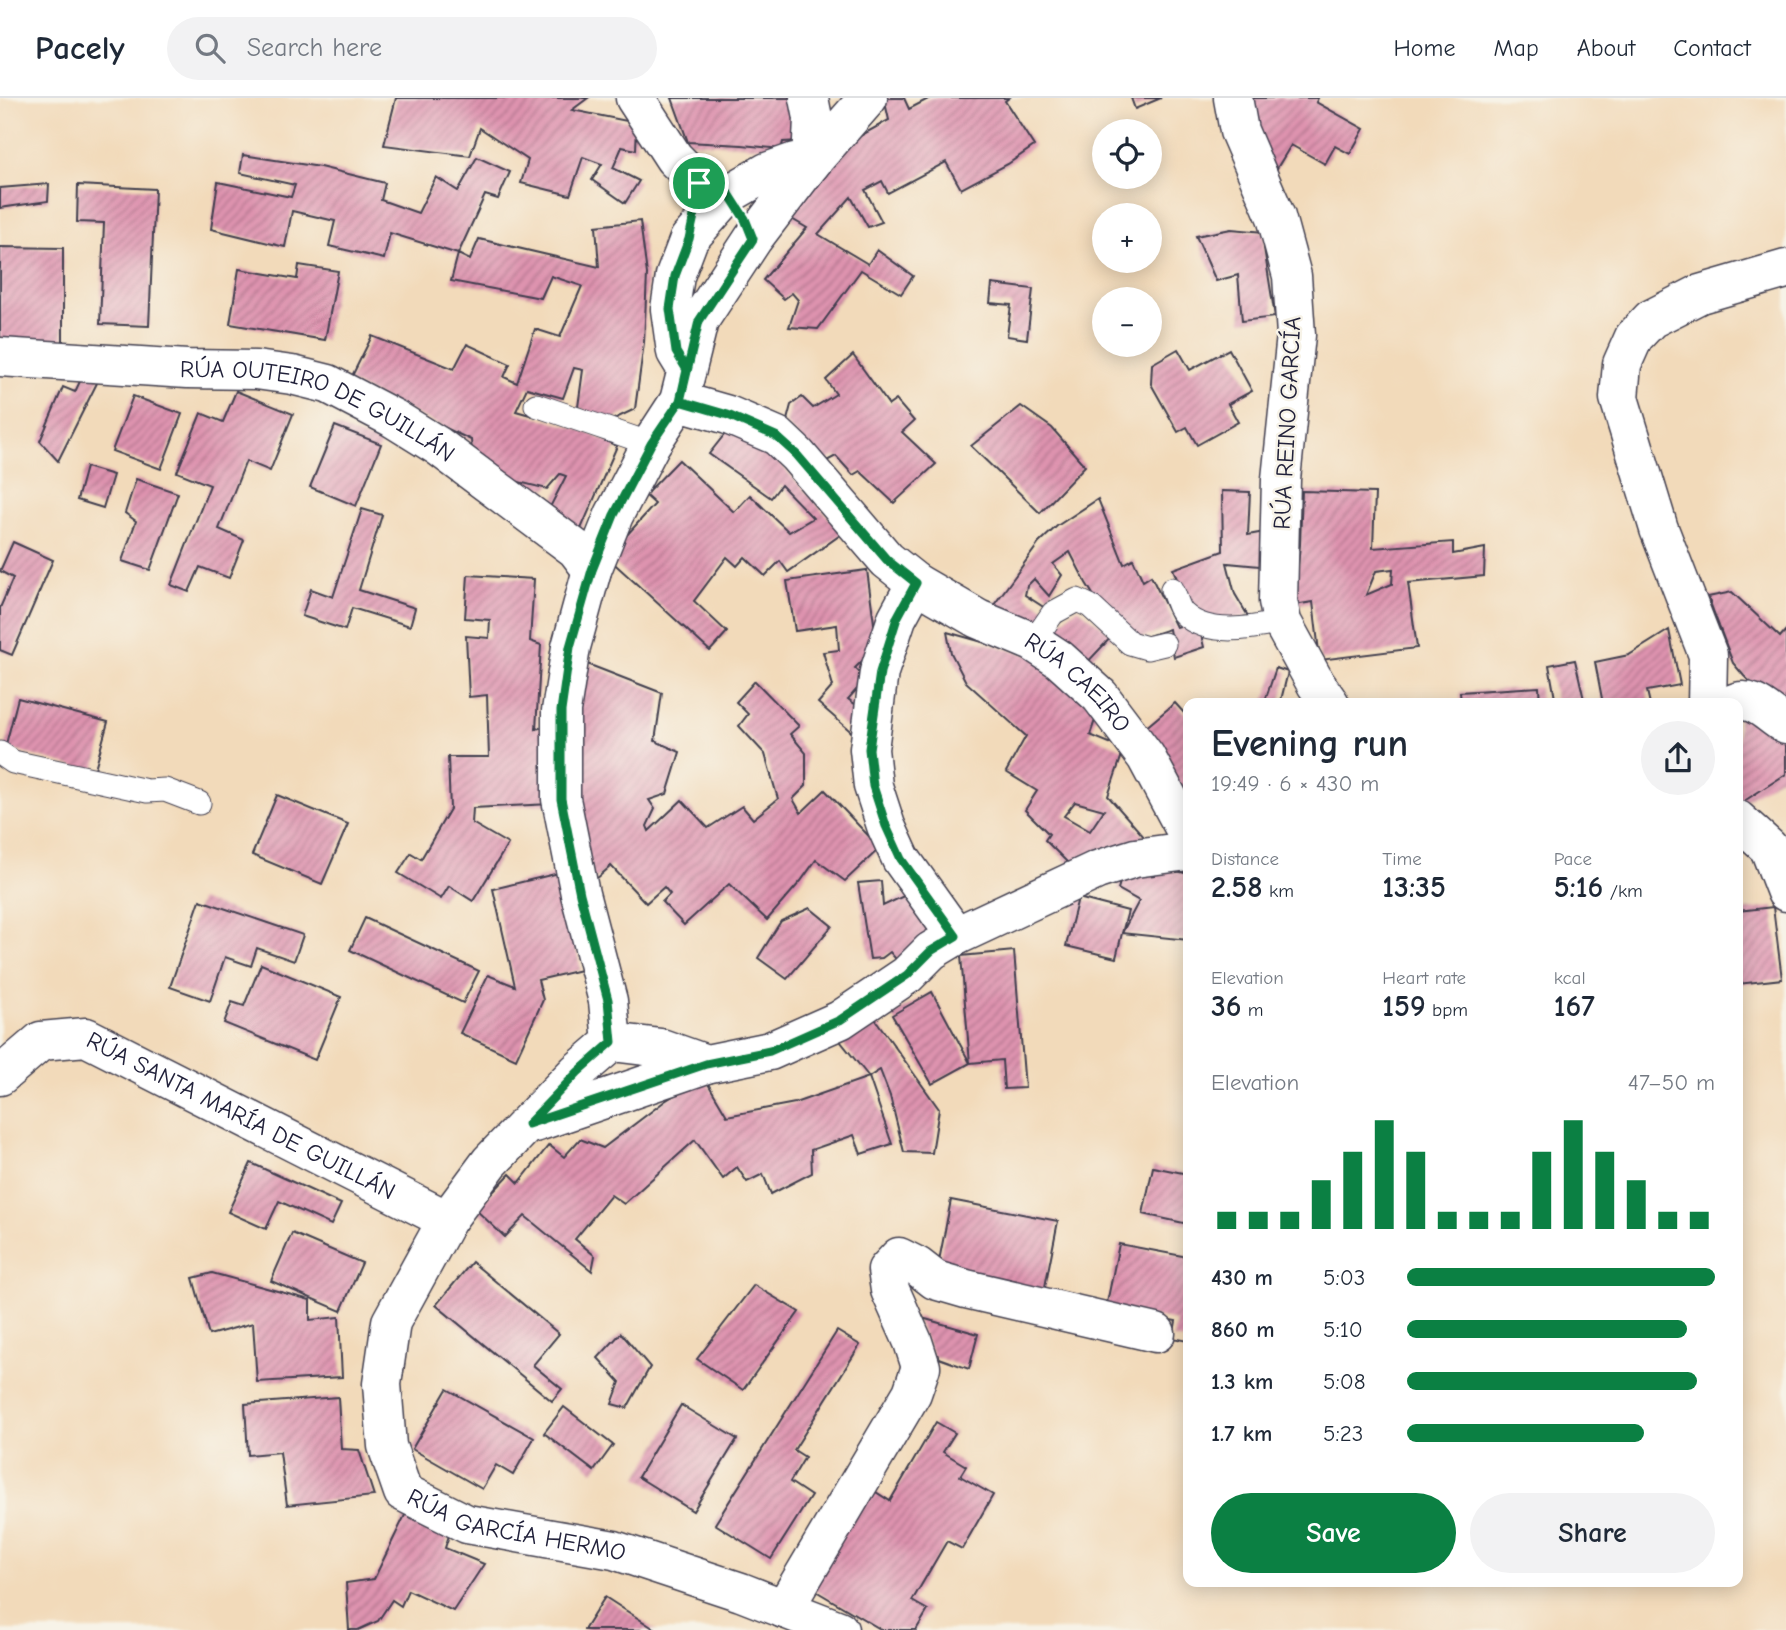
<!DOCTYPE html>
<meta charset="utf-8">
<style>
body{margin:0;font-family:"Comic Neue",sans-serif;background:#f2f2f3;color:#1f2937;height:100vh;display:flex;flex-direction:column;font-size:26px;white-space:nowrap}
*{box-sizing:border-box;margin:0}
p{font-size:23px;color:#747a83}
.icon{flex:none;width:38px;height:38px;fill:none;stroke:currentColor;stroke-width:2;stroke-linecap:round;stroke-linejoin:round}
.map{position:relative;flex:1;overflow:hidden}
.details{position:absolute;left:1183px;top:600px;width:560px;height:889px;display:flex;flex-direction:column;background:#fff;border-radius:14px;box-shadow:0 4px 18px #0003}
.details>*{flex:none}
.tools{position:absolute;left:1092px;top:21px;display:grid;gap:14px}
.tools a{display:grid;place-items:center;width:70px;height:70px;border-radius:50%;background:#fff;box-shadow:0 4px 18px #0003;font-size:35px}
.pin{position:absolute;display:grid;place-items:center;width:60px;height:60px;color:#fff;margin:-30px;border:4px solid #fff;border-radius:50%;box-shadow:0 2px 7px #0007}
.round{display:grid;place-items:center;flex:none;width:74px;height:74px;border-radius:37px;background:#f2f2f3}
.headline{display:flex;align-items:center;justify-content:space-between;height:119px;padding:0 28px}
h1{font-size:38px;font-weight:700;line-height:52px}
.figures{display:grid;grid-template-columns:repeat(3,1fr);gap:10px;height:119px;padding:7px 28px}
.figures div{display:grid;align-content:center}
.figures b{font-size:30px;font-weight:700}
.figures small{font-size:19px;font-weight:400}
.figures p{font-size:19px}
.chart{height:196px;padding:14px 28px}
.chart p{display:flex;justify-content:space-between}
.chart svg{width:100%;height:126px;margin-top:7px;stroke:#0b8043;stroke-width:6}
.button{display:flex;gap:14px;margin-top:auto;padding:14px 28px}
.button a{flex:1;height:80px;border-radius:42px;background:#0b8043;color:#fff;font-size:28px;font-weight:700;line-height:80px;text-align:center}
.button a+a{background:#f2f2f3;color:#1f2937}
ul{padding:0 28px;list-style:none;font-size:23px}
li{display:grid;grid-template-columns:112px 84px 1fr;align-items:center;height:52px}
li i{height:18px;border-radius:9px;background:#0b8043}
header{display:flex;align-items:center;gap:42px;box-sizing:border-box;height:98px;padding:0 35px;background:#fff;border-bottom:2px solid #e0e1e3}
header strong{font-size:33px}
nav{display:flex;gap:38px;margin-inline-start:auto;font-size:24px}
.search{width:490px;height:63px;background:#f2f2f3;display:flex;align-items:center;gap:18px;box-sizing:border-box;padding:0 24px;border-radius:38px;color:#747a83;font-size:26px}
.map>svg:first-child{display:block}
</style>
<header>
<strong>Pacely</strong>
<div class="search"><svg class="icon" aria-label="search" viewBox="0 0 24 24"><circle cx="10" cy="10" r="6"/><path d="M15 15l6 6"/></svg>Search here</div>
<nav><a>Home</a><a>Map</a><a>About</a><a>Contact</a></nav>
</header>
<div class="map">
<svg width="1786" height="1532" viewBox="0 0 1786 1532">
<defs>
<pattern id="building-hatch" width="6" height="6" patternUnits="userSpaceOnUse" patternTransform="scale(1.75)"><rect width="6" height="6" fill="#de93af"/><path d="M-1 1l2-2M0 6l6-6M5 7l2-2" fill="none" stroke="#b47890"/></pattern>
</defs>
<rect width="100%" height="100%" fill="#f7f3e8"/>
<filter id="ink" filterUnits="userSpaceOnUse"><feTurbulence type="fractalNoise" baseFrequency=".0143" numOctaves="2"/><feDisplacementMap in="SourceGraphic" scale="14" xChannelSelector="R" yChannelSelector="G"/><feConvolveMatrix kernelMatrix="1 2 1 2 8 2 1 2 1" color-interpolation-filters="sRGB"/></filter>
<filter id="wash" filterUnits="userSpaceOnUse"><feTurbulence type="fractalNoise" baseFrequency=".00686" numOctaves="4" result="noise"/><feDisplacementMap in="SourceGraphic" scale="28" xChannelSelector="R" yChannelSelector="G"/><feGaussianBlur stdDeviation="1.57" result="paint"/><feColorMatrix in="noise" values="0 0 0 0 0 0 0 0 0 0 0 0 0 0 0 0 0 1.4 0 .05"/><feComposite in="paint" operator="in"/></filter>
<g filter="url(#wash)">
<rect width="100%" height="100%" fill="#f2daba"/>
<g id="blocks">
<!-- building -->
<g fill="url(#building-hatch)" fill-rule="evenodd">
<path d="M 396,0 L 588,0 L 572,12 L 637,25 L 636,52 L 622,49 L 613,70 L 639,83 L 625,105 L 592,82 L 602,66 L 583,59 L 570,97 L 521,85 L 528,62 L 480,30 L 470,58 L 384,47 Z"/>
<path d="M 672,0 L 793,0 L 799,43 L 783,44 L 781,51 L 742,47 L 688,44 Z"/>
<path d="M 884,0 L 904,0 L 909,11 L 930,0 L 1009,0 L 1005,3 L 1034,48 L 1008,66 L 961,91 L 946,64 L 888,95 L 882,83 L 865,92 L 882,124 L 868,129 L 851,99 L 818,136 L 868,166 L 877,152 L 913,178 L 901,196 L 861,172 L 818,231 L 789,229 L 798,202 L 792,195 L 784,201 L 763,182 L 807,130 L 785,117 L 842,48 L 889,22 Z"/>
<path d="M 1131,0 L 1161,0 L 1135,11 Z"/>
<path d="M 1245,0 L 1318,0 L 1316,4 L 1364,31 L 1350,56 L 1335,48 L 1325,66 L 1291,47 L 1271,80 Z"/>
<path d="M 243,57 L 320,69 L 385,85 L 381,102 L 418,115 L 436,79 L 458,93 L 477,59 L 510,74 L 498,101 L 485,97 L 458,156 L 390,135 L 384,161 L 329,148 L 335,123 L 292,113 L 285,149 L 211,131 L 218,84 L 291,99 L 295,87 L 240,75 Z"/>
<path d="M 49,86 L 48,103 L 0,110 L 0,90 Z"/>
<path d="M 78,87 L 155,91 L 149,228 L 100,226 L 104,125 L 77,124 Z"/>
<path d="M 640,123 L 647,176 L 644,245 L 635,311 L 608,324 L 578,309 L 583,272 L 574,270 L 563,300 L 527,290 L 516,313 L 579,331 L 617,348 L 581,431 L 547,415 L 566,378 L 560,376 L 547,391 L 499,379 L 472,353 L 471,342 L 349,284 L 372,238 L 454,271 L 467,246 L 510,266 L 504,279 L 517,285 L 535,231 L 560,239 L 582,188 L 551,178 L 541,200 L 451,183 L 458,156 L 470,162 L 479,141 L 599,169 L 596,128 Z"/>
<path d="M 1231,131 L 1264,134 L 1264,150 L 1275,219 L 1242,223 L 1238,177 L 1216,183 L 1196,138 Z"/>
<path d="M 0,149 L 63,150 L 63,245 L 0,245 Z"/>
<path d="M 299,167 L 338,173 L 325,242 L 230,226 L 239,171 L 297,181 Z"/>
<path d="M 992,186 L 1033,191 L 1027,241 L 1007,238 L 1011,207 L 990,205 Z"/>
<path d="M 1178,251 L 1190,272 L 1229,251 L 1252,293 L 1228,306 L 1238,324 L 1197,347 L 1187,329 L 1178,334 L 1151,286 L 1152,266 Z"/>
<path d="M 853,257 L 889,307 L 896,302 L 914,323 L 902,334 L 936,366 L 894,405 L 860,373 L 853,377 L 836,358 L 823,365 L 786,326 L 791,307 L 802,299 L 813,310 L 836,296 L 826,282 Z"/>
<path d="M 83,277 L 101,277 L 58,363 L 40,343 L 63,289 L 75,294 Z"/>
<path d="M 236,293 L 293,316 L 270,373 L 246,363 L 219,431 L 244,442 L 229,480 L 200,469 L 189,494 L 171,487 L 210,387 L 177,374 L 201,315 L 223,324 Z"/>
<path d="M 133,298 L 182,316 L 161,371 L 112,353 Z"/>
<path d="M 1021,308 L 1052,330 L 1085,368 L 1040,415 L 971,348 Z"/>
<path d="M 732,327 L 755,338 L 843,435 L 788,474 L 780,463 L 765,478 L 745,459 L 737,468 L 727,459 L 694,503 L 727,534 L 710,553 L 607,459 L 655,406 L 645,397 L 679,362 L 734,414 L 750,397 L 789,434 L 813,420 L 781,387 L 771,400 L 709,356 Z"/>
<path d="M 335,328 L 381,346 L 356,408 L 310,389 Z"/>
<path d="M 86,369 L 113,377 L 103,410 L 77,402 Z"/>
<path d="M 136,381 L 178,395 L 150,472 L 122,463 L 136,423 L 125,415 Z"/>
<path d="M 1222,393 L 1250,394 L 1248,437 L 1270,433 L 1270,469 L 1227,465 L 1235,496 L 1248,518 L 1215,524 L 1188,508 L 1173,471 L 1223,453 Z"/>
<path d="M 1302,393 L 1375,395 L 1373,450 L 1453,444 L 1453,456 L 1485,450 L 1484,478 L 1408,485 L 1417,550 L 1320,562 L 1313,504 L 1294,507 L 1300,447 ZM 1393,471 L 1392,486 L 1366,497 L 1376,473 Z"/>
<path d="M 1098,401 L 1124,466 L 1133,461 L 1143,483 L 1151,478 L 1176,529 L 1184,527 L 1200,533 L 1204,549 L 1174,559 L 1169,531 L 1136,542 L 1099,506 L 1086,485 L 1070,454 L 1053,466 L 1062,477 L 1049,498 L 1034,481 L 1027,488 L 1025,497 L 1048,512 L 1035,528 L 991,511 L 1039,445 L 1057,428 Z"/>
<path d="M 362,411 L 382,417 L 359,492 L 415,510 L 410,528 L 352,510 L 345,532 L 302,518 L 311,491 L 333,499 Z"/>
<path d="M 13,444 L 53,462 L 12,557 L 0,552 L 0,510 L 13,480 L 0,473 Z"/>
<path d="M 867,472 L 877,548 L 855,570 L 866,581 L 848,601 L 867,615 L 856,638 L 818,605 L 833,588 L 823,554 L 839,552 L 837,527 L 795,533 L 787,483 Z"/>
<path d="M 468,477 L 534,481 L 530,543 L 541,547 L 536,631 L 552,626 L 551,706 L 473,710 L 472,725 L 508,746 L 473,803 L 449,788 L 441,801 L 398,775 L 411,755 L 421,761 L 450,711 L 448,659 L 489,659 L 487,597 L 469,599 L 466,538 L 489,540 L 490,522 L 465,520 Z"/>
<path d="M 1732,494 L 1780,539 L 1786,532 L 1786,617 L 1744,578 L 1733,565 L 1708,499 Z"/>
<path d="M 1078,510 L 1113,537 L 1083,569 L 1051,532 Z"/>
<path d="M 1669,532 L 1680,587 L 1647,593 L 1650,606 L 1603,606 L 1595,564 L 1629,557 Z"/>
<path d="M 947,534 L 1036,559 L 1098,613 L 1090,637 L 1124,651 L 1108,698 L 1146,741 L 1074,771 L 1045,742 L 1049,736 L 1025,712 L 1037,693 L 1006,674 L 1026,638 L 966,584 L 951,555 ZM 1075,704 L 1104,712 L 1090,733 L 1064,718 Z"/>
<path d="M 577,562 L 662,595 L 655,643 L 680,654 L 667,696 L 649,702 L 655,711 L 647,728 L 649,733 L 682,702 L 708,730 L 742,708 L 753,721 L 778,701 L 765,656 L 739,628 L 748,616 L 736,604 L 755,583 L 799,628 L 790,636 L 806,655 L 806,688 L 793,701 L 801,715 L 825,692 L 880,750 L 845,783 L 816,762 L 801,783 L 767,822 L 729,786 L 684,827 L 662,804 L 670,796 L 664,789 L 646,805 L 611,768 L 594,783 L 580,722 Z"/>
<path d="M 1575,562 L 1585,606 L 1556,606 L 1549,567 Z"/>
<path d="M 1276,570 L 1288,574 L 1280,606 L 1233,606 L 1234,602 L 1265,603 Z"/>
<path d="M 1539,589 L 1540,606 L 1461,606 L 1460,594 Z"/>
<path d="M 18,600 L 108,624 L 94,674 L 5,650 Z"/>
<path d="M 1175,605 L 1185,616 L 1188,611 L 1188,712 L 1144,631 Z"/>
<path d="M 1738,614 L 1786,639 L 1786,676 L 1738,707 Z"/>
<path d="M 277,697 L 348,726 L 322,786 L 252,757 Z"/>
<path d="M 1162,769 L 1188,776 L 1188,842 L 1122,835 L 1116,860 L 1066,848 L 1078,800 L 1128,813 L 1122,835 L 1139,803 L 1118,791 L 1124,771 Z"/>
<path d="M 559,775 L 581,872 L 538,882 L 543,902 L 516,961 L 460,935 L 488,877 L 515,888 L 493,791 Z"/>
<path d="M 881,783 L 883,808 L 912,794 L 940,835 L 901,867 L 890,854 L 882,860 L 870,861 L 858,785 Z"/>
<path d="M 200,802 L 303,837 L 294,863 L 257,850 L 251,868 L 225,859 L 210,903 L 170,889 Z"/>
<path d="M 1773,809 L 1782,881 L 1738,886 L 1738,813 Z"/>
<path d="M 810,810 L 832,828 L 787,881 L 758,860 L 781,823 Z"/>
<path d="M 365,820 L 479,873 L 463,905 L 350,852 Z"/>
<path d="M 1014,853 L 1025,990 L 1004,991 L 1002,962 L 970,965 L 932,986 L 892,917 L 932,894 L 970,965 L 961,858 Z"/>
<path d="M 261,866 L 341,899 L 315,962 L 224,925 L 232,904 L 244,908 Z"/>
<path d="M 868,911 L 939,1011 L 932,1055 L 904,1054 L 890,998 L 880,972 L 869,979 L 892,1046 L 861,1056 L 854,1037 L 811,1052 L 812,1075 L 771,1096 L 763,1076 L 747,1084 L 737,1069 L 723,1081 L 695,1042 L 624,1106 L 611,1097 L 575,1141 L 595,1158 L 592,1173 L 525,1118 L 505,1139 L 476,1112 L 510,1076 L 519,1085 L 549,1047 L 564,1059 L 580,1041 L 603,1050 L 665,1003 L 704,979 L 727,1018 L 795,1005 L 869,979 L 833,934 Z"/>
<path d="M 251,1065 L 341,1106 L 331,1127 L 279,1103 L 266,1131 L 228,1114 Z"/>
<path d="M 1153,1069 L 1188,1076 L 1188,1126 L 1143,1116 Z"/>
<path d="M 951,1102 L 1058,1123 L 1044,1194 L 937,1173 Z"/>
<path d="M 292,1135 L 362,1165 L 341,1213 L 271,1183 Z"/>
<path d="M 1119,1146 L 1188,1159 L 1188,1243 L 1173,1240 L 1176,1223 L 1106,1210 Z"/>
<path d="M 472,1164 L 559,1236 L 533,1267 L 562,1291 L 552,1303 L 436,1207 Z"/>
<path d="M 212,1175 L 310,1202 L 310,1222 L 339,1219 L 342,1279 L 257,1284 L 253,1225 L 209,1237 L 193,1180 Z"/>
<path d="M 754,1187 L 799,1214 L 743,1292 L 697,1261 Z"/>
<path d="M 915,1218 L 978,1236 L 969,1271 L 933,1258 Z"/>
<path d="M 837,1233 L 860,1247 L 794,1352 L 805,1359 L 790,1384 L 811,1398 L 771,1461 L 715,1426 Z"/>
<path d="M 621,1235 L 650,1269 L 627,1310 L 612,1306 L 620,1284 L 598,1260 Z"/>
<path d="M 447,1291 L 534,1340 L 513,1377 L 496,1367 L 482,1391 L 412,1351 Z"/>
<path d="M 338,1299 L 341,1351 L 359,1352 L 374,1398 L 287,1407 L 280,1354 L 248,1357 L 245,1306 Z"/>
<path d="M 681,1307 L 737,1341 L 693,1413 L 638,1379 Z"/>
<path d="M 564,1309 L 613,1347 L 594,1373 L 544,1335 Z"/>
<path d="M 936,1324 L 955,1335 L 943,1354 L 966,1368 L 960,1378 L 993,1397 L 962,1451 L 947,1443 L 912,1503 L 928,1512 L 916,1532 L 882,1532 L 809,1489 L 868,1389 L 890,1403 Z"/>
<path d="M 406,1415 L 450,1434 L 445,1450 L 484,1466 L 453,1513 L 408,1492 L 401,1508 L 392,1502 L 378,1523 L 358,1532 L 349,1532 L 346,1485 L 374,1481 Z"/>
<path d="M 605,1499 L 656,1532 L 584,1532 Z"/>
</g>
</g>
</g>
<g filter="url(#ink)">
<use href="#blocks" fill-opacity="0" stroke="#413e4e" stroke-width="2"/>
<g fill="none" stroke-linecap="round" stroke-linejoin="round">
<defs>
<g id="lane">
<path d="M 536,307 L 651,346"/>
<path d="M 1172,491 C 1176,499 1178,511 1184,516 C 1208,539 1253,530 1282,524"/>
<path d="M 1033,544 L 1053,515 L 1077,502 L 1090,508 L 1130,545 L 1147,550 L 1164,546"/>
<path d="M 0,655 L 13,664 L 147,693 L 165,692 L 199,705"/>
</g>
<g id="street">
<path d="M 635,0 L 674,60 L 699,85"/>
<path d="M 809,0 L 813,20 L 811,65"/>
<path d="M 1233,0 L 1239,33 L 1276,119 L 1292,178 L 1296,237 L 1281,381 L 1278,503 L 1282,524 L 1316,586 L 1330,606"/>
<path d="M 811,65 L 868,0"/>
<path id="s1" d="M 0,259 L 187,271 L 256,272 L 292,277 L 328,286 L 393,320 L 438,348 L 576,451 L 592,472"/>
<path id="s2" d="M 679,303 L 728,317 L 777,338 L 797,357 L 887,462 L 916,485 L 978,521 L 1033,544 L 1059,561 L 1100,598 L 1146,659 L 1188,737"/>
<path d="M 916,485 L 897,520 L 879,574 L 869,651 L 873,688 L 886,728 L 901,761 L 956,838"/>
<path d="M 1707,606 L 1708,557 L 1659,431 L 1619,300 L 1622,266 L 1634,239 L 1651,221 L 1700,196 L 1786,171"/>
<path d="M 1732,606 C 1753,595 1769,618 1786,627"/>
<path d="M 1738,722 L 1769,750 L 1786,794"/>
<path d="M 612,944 L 608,903 L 580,796 L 561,701 L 561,613 L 571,549 L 592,472 L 614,417 L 651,346 L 679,303 L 699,223 L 753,141 L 811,65 L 795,64 L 767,74 L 729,96 L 689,141 L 675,178 L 670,211 L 676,254 L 687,272"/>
<path id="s3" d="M 612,944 L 577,974 L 490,1064 L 447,1122 L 391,1224 L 382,1286 L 387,1348 L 403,1394 L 467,1426 L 614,1452 L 741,1494 L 839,1532"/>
<path d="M 612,944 L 661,950 L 706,966 L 770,953 L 840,922 L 907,877 L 931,853 L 956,838 L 1097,772 L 1135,760 L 1188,753"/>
<path id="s4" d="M 0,978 L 41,943 L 86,939 L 447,1122"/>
<path d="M 534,1025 L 706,966"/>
<path d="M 784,1511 L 912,1295 L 921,1269 L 913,1244 L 890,1192 L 887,1172 L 899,1159 L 917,1168 L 935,1182 L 966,1191 L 1156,1235"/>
</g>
</defs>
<!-- lane casing -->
<use href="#lane" stroke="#413e4e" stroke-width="25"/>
<!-- street casing -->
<use href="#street" stroke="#413e4e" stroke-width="41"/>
<!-- lane -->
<use href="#lane" stroke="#fff" stroke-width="23"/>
<!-- street -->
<use href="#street" stroke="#fff" stroke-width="38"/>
</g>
</g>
<g fill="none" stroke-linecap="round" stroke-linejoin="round" filter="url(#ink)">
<defs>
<path id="route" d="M 699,85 L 697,104 L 689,141 L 675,178 L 670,211 L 676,254 L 687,272 L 680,303 L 651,346 L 614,417 L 592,472 L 570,549 L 561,613 L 561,701 L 580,796 L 608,902 L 612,944 L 578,974 L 528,1026 L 706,966 L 770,953 L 840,922 L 907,877 L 931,853 L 956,838 L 901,761 L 886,728 L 873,688 L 869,651 L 880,574 L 897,520 L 916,485 L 887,462 L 797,357 L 776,338 L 728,317 L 680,303 L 699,223 L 753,141 L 745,121 L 729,96 L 699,85"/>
</defs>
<!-- route casing -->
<use href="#route" stroke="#fff" stroke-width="14"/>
<!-- route -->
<use href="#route" stroke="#0b8043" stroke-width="9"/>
</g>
<g text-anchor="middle" stroke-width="5" stroke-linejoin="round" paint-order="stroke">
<!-- street labels -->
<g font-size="24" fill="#22223b" stroke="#f7f3e8">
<text dy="8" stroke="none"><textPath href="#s1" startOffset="327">RÚA OUTEIRO DE GUILLÁN</textPath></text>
<text transform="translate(1287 325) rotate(-87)" y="8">RÚA REINO GARCÍA</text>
<text dy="8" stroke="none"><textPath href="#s2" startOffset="499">RÚA CAEIRO</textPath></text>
<text dy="8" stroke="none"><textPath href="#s4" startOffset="273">RÚA SANTA MARÍA DE GUILLÁN</textPath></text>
<text dy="8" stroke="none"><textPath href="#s3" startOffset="653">RÚA GARCÍA HERMO</textPath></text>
</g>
</g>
</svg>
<div class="tools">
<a><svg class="icon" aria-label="locate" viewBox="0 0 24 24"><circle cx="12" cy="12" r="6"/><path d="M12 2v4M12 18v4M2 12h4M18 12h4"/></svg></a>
<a>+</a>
<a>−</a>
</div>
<div class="pin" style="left:699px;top:85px;background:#1e9e55"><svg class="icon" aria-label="arrive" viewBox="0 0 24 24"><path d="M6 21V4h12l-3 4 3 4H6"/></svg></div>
<section class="details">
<div class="headline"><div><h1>Evening run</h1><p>19:49 · 6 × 430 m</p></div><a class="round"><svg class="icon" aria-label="share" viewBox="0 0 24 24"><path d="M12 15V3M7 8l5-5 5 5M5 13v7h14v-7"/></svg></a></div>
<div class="figures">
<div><p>Distance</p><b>2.58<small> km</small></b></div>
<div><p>Time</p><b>13:35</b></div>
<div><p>Pace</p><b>5:16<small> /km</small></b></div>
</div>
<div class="figures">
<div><p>Elevation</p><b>36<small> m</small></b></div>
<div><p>Heart rate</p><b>159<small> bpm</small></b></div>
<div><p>kcal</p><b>167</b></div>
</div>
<div class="chart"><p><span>Elevation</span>47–50 m</p>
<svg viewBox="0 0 160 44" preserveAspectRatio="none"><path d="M5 44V38M15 44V38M25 44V38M35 44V27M45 44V17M55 44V6M65 44V17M75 44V38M85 44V38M95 44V38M105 44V17M115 44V6M125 44V17M135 44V27M145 44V38M155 44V38"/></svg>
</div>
<ul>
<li><b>430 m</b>5:03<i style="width:100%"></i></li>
<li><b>860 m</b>5:10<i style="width:91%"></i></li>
<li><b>1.3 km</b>5:08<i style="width:94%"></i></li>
<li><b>1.7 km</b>5:23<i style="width:77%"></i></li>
</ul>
<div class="button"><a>Save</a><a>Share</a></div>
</section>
</div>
